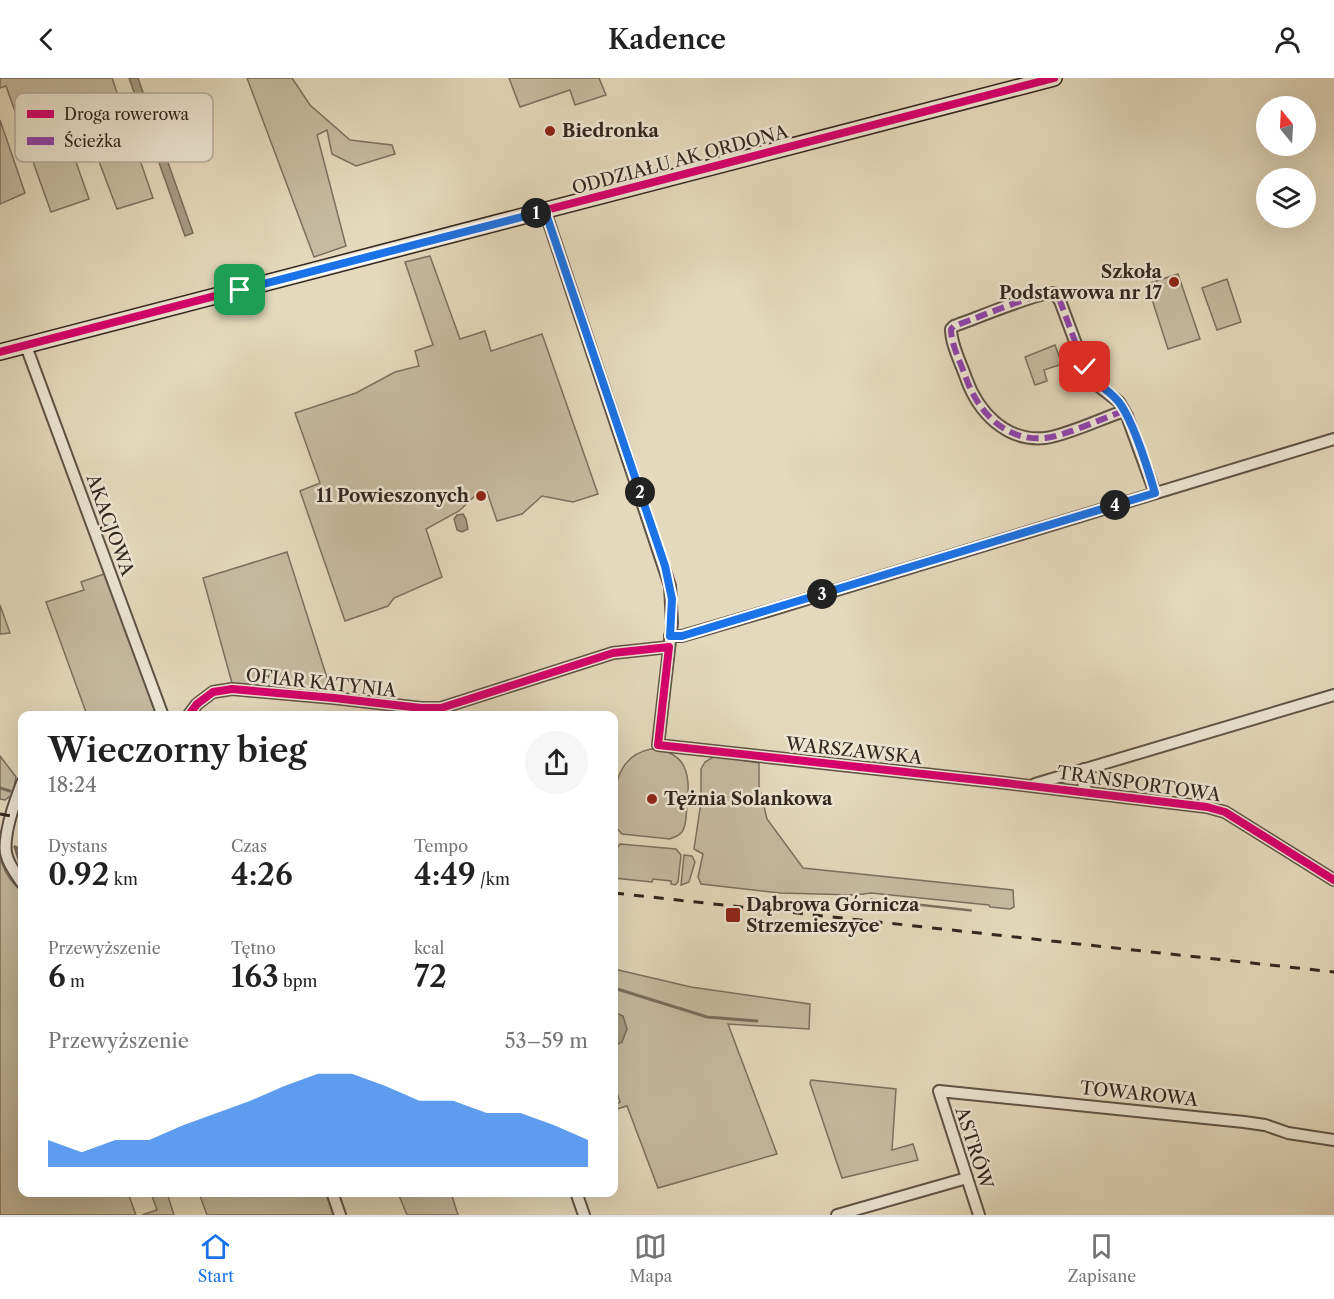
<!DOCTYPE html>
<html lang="pl">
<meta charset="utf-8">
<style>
body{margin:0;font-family:"Libre Caslon Text",serif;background:#f6f6f6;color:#222;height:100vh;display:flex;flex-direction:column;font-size:22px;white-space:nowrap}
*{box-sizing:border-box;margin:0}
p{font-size:20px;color:#767676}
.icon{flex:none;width:33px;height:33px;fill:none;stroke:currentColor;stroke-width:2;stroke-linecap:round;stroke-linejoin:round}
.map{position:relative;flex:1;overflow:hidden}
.sheet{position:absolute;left:18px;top:633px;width:600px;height:486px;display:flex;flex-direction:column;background:#fff;border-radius:12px;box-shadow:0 6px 24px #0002}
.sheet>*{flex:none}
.needle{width:39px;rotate:342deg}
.controls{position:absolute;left:1256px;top:18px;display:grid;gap:12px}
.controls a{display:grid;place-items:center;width:60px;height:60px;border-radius:50%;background:#fff;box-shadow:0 6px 24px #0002;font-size:30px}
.pin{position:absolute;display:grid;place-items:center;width:51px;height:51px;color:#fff;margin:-26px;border-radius:12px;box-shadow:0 3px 9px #0006}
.km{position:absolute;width:30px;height:30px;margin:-15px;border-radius:50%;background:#222;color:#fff;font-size:16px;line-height:30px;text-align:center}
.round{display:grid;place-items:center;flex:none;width:63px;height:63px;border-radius:32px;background:#f6f6f6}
.overview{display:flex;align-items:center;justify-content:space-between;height:102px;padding:0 30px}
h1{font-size:33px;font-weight:600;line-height:45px}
.stats{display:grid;grid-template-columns:repeat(3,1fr);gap:9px;height:102px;padding:6px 30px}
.stats div{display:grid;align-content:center}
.stats b{font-size:30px;font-weight:600}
.stats small{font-size:16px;font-weight:400}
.stats p{font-size:16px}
.chart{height:168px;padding:12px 30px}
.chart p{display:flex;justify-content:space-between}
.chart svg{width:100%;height:108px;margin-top:6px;fill:#1a73e8;opacity:.7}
header{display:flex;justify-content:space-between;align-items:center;height:78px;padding:0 30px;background:#fff;font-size:27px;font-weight:600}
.menu{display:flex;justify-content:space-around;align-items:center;height:84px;border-top:2px solid #e0e0e0;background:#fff;font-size:16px;color:#767676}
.menu a{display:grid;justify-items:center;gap:3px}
.menu .selected{color:#1a73e8}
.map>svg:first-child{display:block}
</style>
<header><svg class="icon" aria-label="back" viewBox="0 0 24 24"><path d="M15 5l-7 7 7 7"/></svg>Kadence<svg class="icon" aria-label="person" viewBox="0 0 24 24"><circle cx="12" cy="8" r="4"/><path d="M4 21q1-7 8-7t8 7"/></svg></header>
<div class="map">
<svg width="1334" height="1137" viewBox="0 0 1334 1137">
<rect width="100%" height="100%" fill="#e4d9bc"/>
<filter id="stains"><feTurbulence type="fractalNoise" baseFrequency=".00333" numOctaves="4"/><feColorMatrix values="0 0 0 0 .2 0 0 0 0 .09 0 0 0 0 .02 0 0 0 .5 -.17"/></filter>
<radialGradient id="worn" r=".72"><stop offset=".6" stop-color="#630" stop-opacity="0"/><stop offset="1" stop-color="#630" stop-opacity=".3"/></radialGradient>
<!-- green -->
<g fill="#c6bba1" stroke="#7c7060" stroke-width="1.5">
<path d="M 0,0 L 112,0 L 153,120 L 117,131 L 89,57 L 69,64 L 89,121 L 51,134 L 6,8 L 0,10 Z"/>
<path d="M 247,0 L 292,0 L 310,27 L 350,62 L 392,67 L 395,76 L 356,88 L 332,76 L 327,52 L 317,57 L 346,168 L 314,179 Z"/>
<path d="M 509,0 L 599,0 L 606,17 L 575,27 L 570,12 L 520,29 Z"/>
<path d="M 0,42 L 25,115 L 0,126 Z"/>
<path d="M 430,178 L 460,261 L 485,253 L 491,273 L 542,256 L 598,416 L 573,424 L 542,418 L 522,436 L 497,443 L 487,414 L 477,416 L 459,433 L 426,451 L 442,499 L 394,520 L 388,528 L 345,543 L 300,413 L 320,405 L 295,335 L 356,315 L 395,294 L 419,288 L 415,273 L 433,267 L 405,184 Z"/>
<path d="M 1178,196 L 1200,261 L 1168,271 L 1147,206 Z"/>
<path d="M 1227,201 L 1241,244 L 1217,252 L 1202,210 Z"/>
<path d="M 1055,267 L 1062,286 L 1044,292 L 1047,303 L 1035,307 L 1025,279 Z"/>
<path d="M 287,474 L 335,625 L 235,616 L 203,500 Z"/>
<path d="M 107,495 L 159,637 L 87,637 L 46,524 L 84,512 L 81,504 Z"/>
<path d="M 0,527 L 10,555 L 0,556 Z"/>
<path d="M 651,671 C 687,673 691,697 687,727 C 686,736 687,747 682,754 C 679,758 674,759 670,761 L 622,756 L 614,747 C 613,716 614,678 651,671 Z"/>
<path d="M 0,678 L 16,699 L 13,716 L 5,722 L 0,721 Z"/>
<path d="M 715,678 L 759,685 L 759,708 L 767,741 L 803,790 L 1013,812 L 1014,829 L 1010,831 L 990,829 L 989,827 L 871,815 L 856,817 L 780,815 L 701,806 L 698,799 L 703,776 L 694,771 L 701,724 L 701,691 L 705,684 Z"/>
<path d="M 620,766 L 676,771 L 681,777 L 678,804 L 675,807 L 671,806 L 671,803 L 653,801 L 652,804 L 614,800 L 617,770 Z"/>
<path d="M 684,777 L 692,778 L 695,784 L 689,804 L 681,807 Z"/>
<path d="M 0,780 C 4,793 11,805 22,813 L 22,1114 L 128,1115 L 136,1137 L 0,1137 Z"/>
<path d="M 871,821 L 971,832 L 971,833 L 872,822 L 871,827 L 857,826 Z"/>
<path d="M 614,891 L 691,909 L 810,926 L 809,951 L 728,946 L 777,1076 L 658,1110 L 627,1028 L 614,1032 L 614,1027 L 620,1024 L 614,1005 Z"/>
<path d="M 811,1002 L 896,1011 L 892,1072 L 913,1066 L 918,1082 L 842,1100 L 810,1005 Z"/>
<path d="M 151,1115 L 167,1115 L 174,1137 L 142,1137 L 157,1132 Z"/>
<path d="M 199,1115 L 326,1115 L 333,1137 L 207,1137 Z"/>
<path d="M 398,1115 L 451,1115 L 458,1137 L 407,1137 Z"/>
</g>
<!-- water -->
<g fill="#a89c86" stroke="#796d5c" stroke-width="1.5">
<path d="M 129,0 L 138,0 L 193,155 L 185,158 Z"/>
<path d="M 463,436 L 466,441 L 468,451 L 462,454 L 457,452 L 454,441 L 457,437 Z"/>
<path d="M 614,934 L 623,938 L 627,951 L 622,964 L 616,967 L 614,965 Z"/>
</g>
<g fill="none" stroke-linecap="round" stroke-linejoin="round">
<!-- stream -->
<g stroke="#796d5c" stroke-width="3">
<path d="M 0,710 L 10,713"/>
<path d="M 15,769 L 22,792"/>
<path d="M 15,769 L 22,772"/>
<path d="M 614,910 L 707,939 L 757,943"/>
</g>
<defs>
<g id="street">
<path d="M 545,133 L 670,508 L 672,545 L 658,667 L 1006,705 L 1207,729 L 1225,734 L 1334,802"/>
<path d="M 26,268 L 163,638"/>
<path d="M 1124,333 C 1103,340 1065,358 1045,360 C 1006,364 978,334 966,300 C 961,285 951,267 951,251 L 954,248 C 972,242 1041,213 1054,215 L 1060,223 L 1086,293 L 1096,306 L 1119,324 L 1127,338 L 1155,415"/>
<path d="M 670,558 L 682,558 L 771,532 L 1334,361"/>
<path d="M 188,638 L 197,626 L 213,614 L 232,611 L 334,620 L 421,630 L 441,630 L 613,575 L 669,569"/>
<path d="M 1084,691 C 1082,701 1082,707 1088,715"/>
<path d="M 22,705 C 15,723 3,755 6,775 C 8,786 16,796 22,805"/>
<path d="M 1035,706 L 1334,617"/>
<path d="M 332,1114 L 340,1137"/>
<path d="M 576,1114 L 584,1137"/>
<path d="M 837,1137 L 967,1100"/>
<path d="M 979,1137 L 939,1013 L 1244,1044 L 1265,1047 L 1288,1055 L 1334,1062"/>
</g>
<path id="secondary" d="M 0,274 L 1054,0"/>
</defs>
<!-- street casing -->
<use href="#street" stroke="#5f5346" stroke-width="14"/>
<!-- secondary casing -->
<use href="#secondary" stroke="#33261e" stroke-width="18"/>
<!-- street -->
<use href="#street" stroke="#ede6d3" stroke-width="10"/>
<!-- secondary -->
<use href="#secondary" stroke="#ede6d3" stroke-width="15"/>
<!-- rail -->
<g stroke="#33261e" stroke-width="3" stroke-dasharray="10 10" stroke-linecap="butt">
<path d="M 0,736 L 22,740"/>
<path d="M 614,815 L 1334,894"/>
</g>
<!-- quiet -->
<path stroke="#8e44ad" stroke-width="6" stroke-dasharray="12 6" stroke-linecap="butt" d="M 1124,333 C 1103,340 1065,358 1045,360 C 1006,364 978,334 966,300 C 961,285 951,267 951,251 L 954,248 C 972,242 1041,213 1054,215 L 1060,223 L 1086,293 L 1096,306 L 1119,324 L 1127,338 L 1155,415"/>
<defs>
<g id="cycleway">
<path d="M 0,274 L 1054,0"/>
<path d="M 188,638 L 197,626 L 213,614 L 232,611 L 334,620 L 421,630 L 441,630 L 613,575 L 669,569 L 658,667 L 1006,705 L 1207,729 L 1225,734 L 1334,802"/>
</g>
</defs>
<!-- cycleway casing -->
<use href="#cycleway" stroke="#ede6d3" stroke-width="11"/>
<!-- cycleway -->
<use href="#cycleway" stroke="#d6006c" stroke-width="8"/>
</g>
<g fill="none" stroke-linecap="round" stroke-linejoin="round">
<defs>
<path id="route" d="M 240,212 L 545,133 L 665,488 L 672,521 L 670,558 L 682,558 L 1155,415 C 1148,391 1134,347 1121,327 C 1111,312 1093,306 1085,289"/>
</defs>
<!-- route casing -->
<use href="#route" stroke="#fff" stroke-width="12"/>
<!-- route -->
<use href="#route" stroke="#1a73e8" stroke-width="8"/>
</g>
<!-- markers -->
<g fill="#8f2418" stroke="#ede6d3" stroke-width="2">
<circle cx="550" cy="53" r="6"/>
<circle cx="1174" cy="204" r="6"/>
<circle cx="481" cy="418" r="6"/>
<circle cx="652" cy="721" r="6"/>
<rect x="725" y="829" width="16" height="16" rx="3"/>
</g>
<g text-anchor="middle" stroke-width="5" stroke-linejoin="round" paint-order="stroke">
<!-- poi labels -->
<g font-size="18" font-weight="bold" fill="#33261e" stroke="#ede6d3" text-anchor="start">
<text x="562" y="59">Biedronka</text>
<text x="1162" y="200" text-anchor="end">Szkoła<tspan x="1162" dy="21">Podstawowa nr 17</tspan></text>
<text x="469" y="424" text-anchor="end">11 Powieszonych</text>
<text x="664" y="727">Tężnia Solankowa</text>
<text x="746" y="833">Dąbrowa Górnicza<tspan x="746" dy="21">Strzemieszyce</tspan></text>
</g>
<!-- street labels -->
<g font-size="18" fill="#33261e" stroke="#ede6d3">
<text transform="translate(680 82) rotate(-15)" y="6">ODDZIAŁU AK ORDONA</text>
<text transform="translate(110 447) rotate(70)" y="6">AKACJOWA</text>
<text transform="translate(321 605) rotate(6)" y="6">OFIAR KATYNIA</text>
<text transform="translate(854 673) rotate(6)" y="6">WARSZAWSKA</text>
<text transform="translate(1139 706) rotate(8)" y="6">TRANSPORTOWA</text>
<text transform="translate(1139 1016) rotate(6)" y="6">TOWAROWA</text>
<text transform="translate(974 1070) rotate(72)" y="6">ASTRÓW</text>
</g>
</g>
<!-- legend -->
<rect x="15" y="15" width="198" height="69" rx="9" fill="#ede6d3" stroke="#b5ac9d" stroke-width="1.5"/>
<rect x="27" y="32" width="27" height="8" fill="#d6006c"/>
<rect x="27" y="59" width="27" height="8" fill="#8e44ad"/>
<g font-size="16" fill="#33261e">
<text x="64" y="42">Droga rowerowa</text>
<text x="64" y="69">Ścieżka</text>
</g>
<rect width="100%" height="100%" filter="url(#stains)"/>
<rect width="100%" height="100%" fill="url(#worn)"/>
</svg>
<div class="controls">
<a><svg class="needle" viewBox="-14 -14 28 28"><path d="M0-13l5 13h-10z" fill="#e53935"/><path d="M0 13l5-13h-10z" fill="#767676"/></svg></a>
<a><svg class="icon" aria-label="layers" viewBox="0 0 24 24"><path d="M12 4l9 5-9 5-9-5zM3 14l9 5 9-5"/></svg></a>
</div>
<div class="pin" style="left:240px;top:212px;background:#1e9e55"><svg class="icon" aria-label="arrive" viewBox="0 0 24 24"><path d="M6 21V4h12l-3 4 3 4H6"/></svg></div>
<div class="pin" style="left:1085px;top:289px;background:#d93025"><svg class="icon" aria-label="check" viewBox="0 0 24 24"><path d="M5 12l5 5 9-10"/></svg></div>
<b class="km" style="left:536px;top:135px">1</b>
<b class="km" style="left:640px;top:414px">2</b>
<b class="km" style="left:822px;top:516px">3</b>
<b class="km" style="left:1115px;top:427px">4</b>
<section class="sheet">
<div class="overview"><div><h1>Wieczorny bieg</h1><p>18:24</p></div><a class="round"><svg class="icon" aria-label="share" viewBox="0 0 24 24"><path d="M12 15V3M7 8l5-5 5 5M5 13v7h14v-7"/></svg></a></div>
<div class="stats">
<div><p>Dystans</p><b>0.92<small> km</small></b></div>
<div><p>Czas</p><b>4:26</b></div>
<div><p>Tempo</p><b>4:49<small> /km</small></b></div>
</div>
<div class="stats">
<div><p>Przewyższenie</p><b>6<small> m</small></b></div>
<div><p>Tętno</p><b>163<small> bpm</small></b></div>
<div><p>kcal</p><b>72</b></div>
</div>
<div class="chart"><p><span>Przewyższenie</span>53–59 m</p>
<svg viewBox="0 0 160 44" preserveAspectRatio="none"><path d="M0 44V33L10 38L20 33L30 33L40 27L50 22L60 17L70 11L80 6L90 6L100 11L110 17L120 17L130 22L140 22L150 27L160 33V44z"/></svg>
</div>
</section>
</div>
<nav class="menu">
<a class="selected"><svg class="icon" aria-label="home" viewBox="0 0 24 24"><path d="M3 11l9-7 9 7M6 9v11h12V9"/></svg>Start</a>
<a><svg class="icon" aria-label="map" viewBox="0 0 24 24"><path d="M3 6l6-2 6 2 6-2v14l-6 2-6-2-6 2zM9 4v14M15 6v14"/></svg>Mapa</a>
<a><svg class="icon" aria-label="saved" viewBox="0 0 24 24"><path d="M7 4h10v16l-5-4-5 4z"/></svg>Zapisane</a>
</nav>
